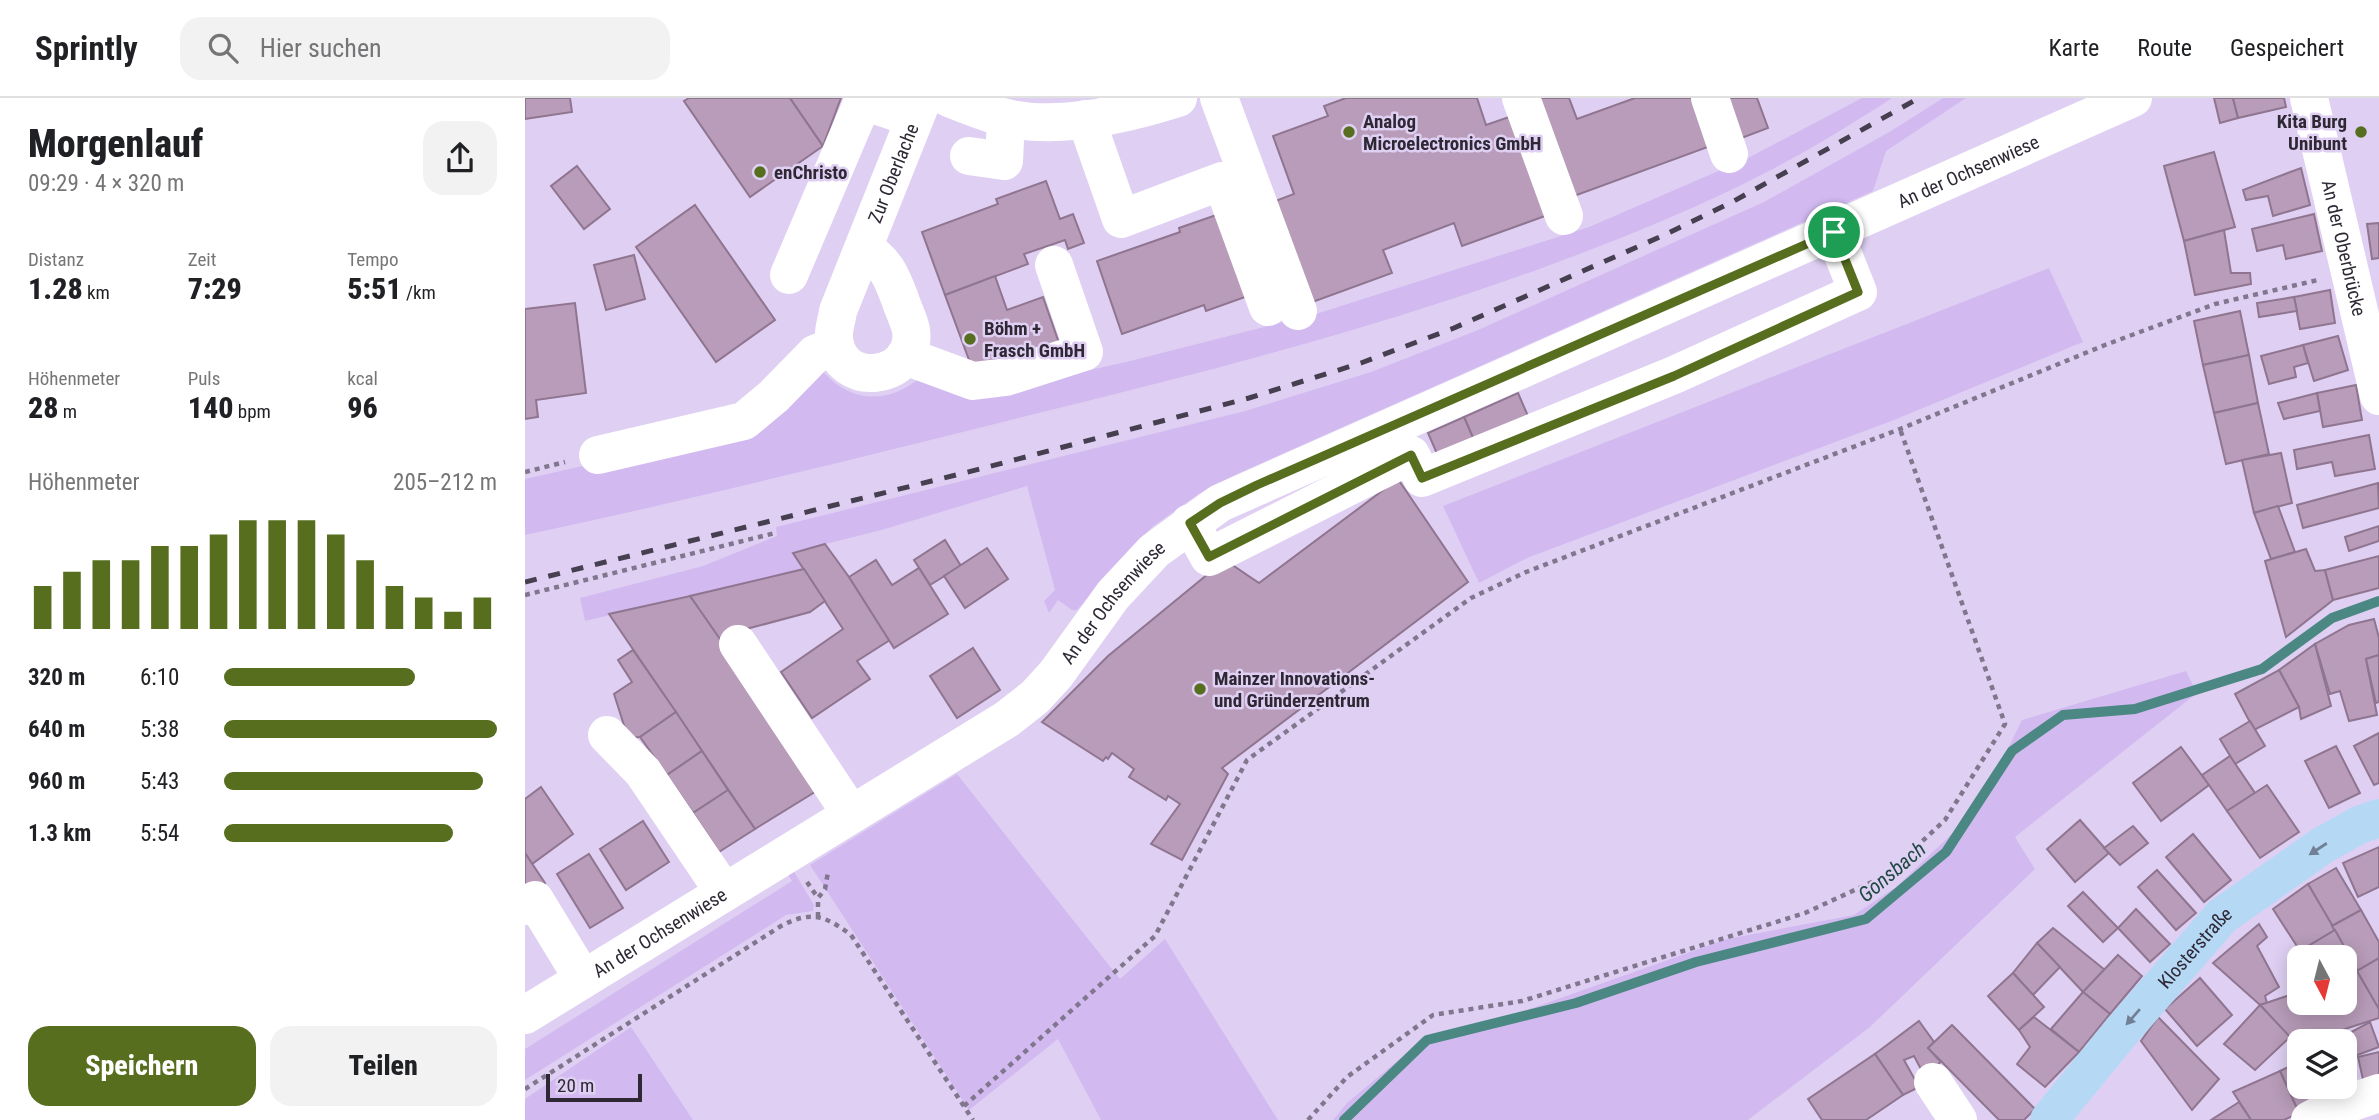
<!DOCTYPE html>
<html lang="de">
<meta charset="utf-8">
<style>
body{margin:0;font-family:"Roboto Condensed",sans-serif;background:#f2f2f2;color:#202124;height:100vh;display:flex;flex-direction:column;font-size:26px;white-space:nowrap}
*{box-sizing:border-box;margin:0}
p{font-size:23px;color:#757577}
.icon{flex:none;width:38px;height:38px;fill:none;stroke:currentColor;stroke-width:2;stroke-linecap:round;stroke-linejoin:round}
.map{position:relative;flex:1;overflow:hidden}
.panel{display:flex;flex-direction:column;background:#fff;width:525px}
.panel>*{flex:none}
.needle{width:46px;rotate:173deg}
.fabs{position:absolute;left:1762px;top:847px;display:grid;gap:14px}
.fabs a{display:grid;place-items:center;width:70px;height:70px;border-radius:14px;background:#fff;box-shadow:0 4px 18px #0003;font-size:35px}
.scale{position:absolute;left:21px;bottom:18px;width:96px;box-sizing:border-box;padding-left:7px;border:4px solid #2e2835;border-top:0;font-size:19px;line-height:24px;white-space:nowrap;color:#2e2835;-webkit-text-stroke:5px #dfd0f3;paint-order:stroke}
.pin{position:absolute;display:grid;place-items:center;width:60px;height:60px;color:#fff;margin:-30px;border:4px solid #fff;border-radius:50%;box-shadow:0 2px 7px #0007}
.round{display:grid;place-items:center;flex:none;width:74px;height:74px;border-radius:21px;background:#f2f2f2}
.headline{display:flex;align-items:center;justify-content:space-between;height:119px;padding:0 28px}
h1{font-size:38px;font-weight:800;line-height:52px}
.figures{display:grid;grid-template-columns:repeat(3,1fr);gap:10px;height:119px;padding:7px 28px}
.figures div{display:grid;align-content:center}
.figures b{font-size:30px;font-weight:800}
.figures small{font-size:19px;font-weight:400}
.figures p{font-size:19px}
.chart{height:196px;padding:14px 28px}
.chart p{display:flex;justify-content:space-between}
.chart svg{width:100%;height:126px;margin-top:7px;stroke:#576e1f;stroke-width:6}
.primary-button{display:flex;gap:14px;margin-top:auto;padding:14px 28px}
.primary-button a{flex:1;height:80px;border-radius:21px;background:#576e1f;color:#fff;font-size:28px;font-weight:800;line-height:80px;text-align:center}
.primary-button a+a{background:#f2f2f2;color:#202124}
ul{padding:0 28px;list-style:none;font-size:23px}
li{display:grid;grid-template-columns:112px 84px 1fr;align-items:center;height:52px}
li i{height:18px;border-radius:9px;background:#576e1f}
header{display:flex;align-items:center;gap:42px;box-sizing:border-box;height:98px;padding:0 35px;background:#fff;border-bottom:2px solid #e0e0e0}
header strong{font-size:33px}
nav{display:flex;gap:38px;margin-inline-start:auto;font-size:24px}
.search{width:490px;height:63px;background:#f2f2f2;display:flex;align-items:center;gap:18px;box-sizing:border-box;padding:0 24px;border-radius:21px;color:#757577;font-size:26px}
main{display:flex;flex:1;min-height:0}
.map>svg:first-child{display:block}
</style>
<header>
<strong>Sprintly</strong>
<div class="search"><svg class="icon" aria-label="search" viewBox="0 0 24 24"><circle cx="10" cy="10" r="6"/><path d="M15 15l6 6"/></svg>Hier suchen</div>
<nav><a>Karte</a><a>Route</a><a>Gespeichert</a></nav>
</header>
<main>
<section class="panel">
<div class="headline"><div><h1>Morgenlauf</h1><p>09:29 · 4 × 320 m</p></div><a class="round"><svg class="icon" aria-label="share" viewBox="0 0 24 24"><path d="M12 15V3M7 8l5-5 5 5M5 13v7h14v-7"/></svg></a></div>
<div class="figures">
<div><p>Distanz</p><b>1.28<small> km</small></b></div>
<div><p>Zeit</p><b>7:29</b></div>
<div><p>Tempo</p><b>5:51<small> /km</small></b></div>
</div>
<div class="figures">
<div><p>Höhenmeter</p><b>28<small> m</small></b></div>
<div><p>Puls</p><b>140<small> bpm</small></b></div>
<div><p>kcal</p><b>96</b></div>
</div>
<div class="chart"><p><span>Höhenmeter</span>205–212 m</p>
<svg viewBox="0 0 160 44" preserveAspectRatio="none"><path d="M5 44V29M15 44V24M25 44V20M35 44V20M45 44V15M55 44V15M65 44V11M75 44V6M85 44V6M95 44V6M105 44V11M115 44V20M125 44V29M135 44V33M145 44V38M155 44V33"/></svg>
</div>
<ul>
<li><b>320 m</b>6:10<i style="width:70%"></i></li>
<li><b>640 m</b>5:38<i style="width:100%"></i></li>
<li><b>960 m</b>5:43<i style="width:95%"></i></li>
<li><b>1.3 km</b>5:54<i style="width:84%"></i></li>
</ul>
<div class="primary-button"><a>Speichern</a><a>Teilen</a></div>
</section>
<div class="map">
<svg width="1854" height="1022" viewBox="0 0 1854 1022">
<rect width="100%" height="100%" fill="#dfd0f3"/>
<!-- green -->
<g fill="#d2baf1">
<path d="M 1337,0 L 1367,0 C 1327,26 1285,52 1242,74 C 1167,113 1088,144 1009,173 C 850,230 686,273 522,313 C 348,356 175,400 0,437 L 0,381 L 53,369 L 232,336 L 291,265 C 319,304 361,310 397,278 L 461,295 L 601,264 L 794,215 L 1064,129 L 1221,61 Z"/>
<path d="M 1418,0 L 1441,0 L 1361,53 L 1348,93 L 712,376 L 675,395 L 627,429 L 552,512 L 547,512 L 533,502 L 524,515 L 519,503 L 530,492 L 502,388 L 360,431 L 269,454 L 279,471 L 60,523 L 55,500 L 178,468 L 252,438 L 251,429 L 720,313 L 846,274 L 953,232 L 1239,104 L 1366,33 Z"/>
<path d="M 1524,170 L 1558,244 L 1369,322 L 1002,460 L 954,485 L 918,408 Z"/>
<path d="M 1661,573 L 1672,595 L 1490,739 L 1510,771 L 1345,929 L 1223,1022 L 808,1022 L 822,1005 L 883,954 L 1202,841 L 1329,817 L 1371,789 L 1453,711 L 1497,622 Z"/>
<path d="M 432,676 L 595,881 L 640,841 L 753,1022 L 576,1022 L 533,941 L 444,1012 L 285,767 Z"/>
<path d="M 268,772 L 289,807 L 288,813 L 261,817 L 0,982 L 0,951 L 267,783 L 262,775 Z"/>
<path d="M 106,929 L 168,1022 L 0,1022 L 0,1001 Z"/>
</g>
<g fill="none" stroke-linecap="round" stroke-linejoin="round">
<!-- stream -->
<path stroke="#4b8883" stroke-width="10" d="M 819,1022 L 902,942 L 1051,905 L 1171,864 L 1341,821 L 1421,754 L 1487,653 L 1538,617 L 1610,611 L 1737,571 L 1807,520 L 1854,503"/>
</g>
<!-- building -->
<g fill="#b89cb9" stroke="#8f7590" stroke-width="2">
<path d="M 0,0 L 45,0 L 47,14 L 0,21 Z"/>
<path d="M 164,0 L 265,0 L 298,48 L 225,99 L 159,3 Z"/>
<path d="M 265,0 L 316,0 L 298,48 Z"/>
<path d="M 821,0 L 952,0 L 961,27 L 987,18 L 1023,117 L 937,148 L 929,125 L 858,152 L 867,175 L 782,206 L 745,105 L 769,96 L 748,38 L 803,18 L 799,8 Z"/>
<path d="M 1013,0 L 1044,0 L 1052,21 L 1110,0 L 1174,0 L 1191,46 L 1049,98 Z"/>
<path d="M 1199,0 L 1232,0 L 1243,30 L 1214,41 Z"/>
<path d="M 1689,0 L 1708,0 L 1713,20 L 1695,25 Z"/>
<path d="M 1708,0 L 1759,0 L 1761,9 L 1713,20 Z"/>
<path d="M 1689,54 L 1710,129 L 1659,143 L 1639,68 Z"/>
<path d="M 52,68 L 85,111 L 59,131 L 26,88 Z"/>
<path d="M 1776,70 L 1785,107 L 1748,118 L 1743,98 L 1721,102 L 1718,92 Z"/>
<path d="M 521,83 L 535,121 L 548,116 L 559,145 L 543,151 L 540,142 L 499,156 L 503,166 L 420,197 L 397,134 L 473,106 L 471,101 Z"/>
<path d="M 170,107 L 250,222 L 191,264 L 111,149 Z"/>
<path d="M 694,116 L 723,198 L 681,213 L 679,207 L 597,236 L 572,163 L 655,134 L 654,130 Z"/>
<path d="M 1789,116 L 1797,153 L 1761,161 L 1758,147 L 1732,153 L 1727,131 Z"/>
<path d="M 1854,125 L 1854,160 L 1847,161 L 1842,126 Z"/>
<path d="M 1699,132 L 1706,175 L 1725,175 L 1726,186 L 1670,197 L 1659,143 Z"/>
<path d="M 109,157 L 120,201 L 81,212 L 69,167 Z"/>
<path d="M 470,178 L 482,212 L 518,199 L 534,245 L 479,265 L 477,259 L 447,270 L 420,197 Z"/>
<path d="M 1805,192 L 1810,225 L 1775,231 L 1769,199 Z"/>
<path d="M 1769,199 L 1772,213 L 1734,219 L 1732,205 Z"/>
<path d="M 50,205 L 61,295 L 11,302 L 13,319 L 0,321 L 0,211 Z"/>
<path d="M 1715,213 L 1724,257 L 1678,267 L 1669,223 Z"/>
<path d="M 1813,238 L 1823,272 L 1789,283 L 1778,247 Z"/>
<path d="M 1778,247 L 1783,265 L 1769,269 L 1771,279 L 1744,286 L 1736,258 Z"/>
<path d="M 1724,257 L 1733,305 L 1689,315 L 1678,267 Z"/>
<path d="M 1831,287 L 1837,322 L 1798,329 L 1792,295 Z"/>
<path d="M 993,295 L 1006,325 L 952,349 L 939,319 Z"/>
<path d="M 1792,295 L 1795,313 L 1759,321 L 1753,305 Z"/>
<path d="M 1733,305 L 1744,356 L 1701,366 L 1689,315 Z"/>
<path d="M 939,319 L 952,349 L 916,365 L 903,335 Z"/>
<path d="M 1844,337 L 1850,371 L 1810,378 L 1807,364 L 1772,371 L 1769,352 Z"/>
<path d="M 1756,355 L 1767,405 L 1729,415 L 1717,362 Z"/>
<path d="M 873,381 L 943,484 L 697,670 L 703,676 L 657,762 L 626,746 L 655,706 L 643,698 L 641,702 L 604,679 L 609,671 L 587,655 L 583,661 L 581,659 L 578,663 L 517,624 L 583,558 L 700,462 L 734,485 Z"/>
<path d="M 1853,385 L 1854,410 L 1778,430 L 1772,407 Z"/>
<path d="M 1753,408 L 1770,454 L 1746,461 L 1729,415 Z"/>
<path d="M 1854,428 L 1854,443 L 1824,453 L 1820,439 Z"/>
<path d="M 420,442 L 436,468 L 405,487 L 389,462 Z"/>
<path d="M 300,446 L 324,479 L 365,542 L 332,563 L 345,581 L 287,620 L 256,574 L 318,531 L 268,455 Z"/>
<path d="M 462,450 L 483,481 L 440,510 L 419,478 Z"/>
<path d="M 1781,451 L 1790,473 L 1800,472 L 1808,502 L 1761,539 L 1740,463 Z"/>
<path d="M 1854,458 L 1854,490 L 1808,502 L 1800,472 Z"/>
<path d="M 351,462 L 367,487 L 394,470 L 423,516 L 369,550 L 324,479 Z"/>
<path d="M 279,471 L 300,503 L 285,514 L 214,533 L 197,545 L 165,498 Z"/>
<path d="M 165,498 L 298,689 L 230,731 L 84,516 Z"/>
<path d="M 1849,521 L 1854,540 L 1854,557 L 1841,561 L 1852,617 L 1824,623 L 1815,593 L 1805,596 L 1790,546 L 1824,527 Z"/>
<path d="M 1790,546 L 1806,608 L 1776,621 L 1774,609 L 1754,572 Z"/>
<path d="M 448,550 L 475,592 L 432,620 L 405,578 Z"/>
<path d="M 108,552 L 151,614 L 115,639 L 103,640 L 89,596 L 107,584 L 93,562 Z"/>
<path d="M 1854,557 L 1854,604 L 1851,605 L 1841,561 Z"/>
<path d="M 1754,572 L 1774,609 L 1729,632 L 1710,596 Z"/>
<path d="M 151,614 L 177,653 L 142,677 L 115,639 Z"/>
<path d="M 1725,623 L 1740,648 L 1710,666 L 1695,641 Z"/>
<path d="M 1854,635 L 1854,685 L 1849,687 L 1829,648 Z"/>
<path d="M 1811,648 L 1835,695 L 1804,710 L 1780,663 Z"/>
<path d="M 1656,649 L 1684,687 L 1636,723 L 1608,685 Z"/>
<path d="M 177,653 L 203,692 L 168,715 L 142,677 Z"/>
<path d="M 1705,658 L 1730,695 L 1702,713 L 1677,677 Z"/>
<path d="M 1742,687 L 1774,734 L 1735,760 L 1702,713 Z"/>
<path d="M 16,689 L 48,736 L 7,766 L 0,755 L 0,701 Z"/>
<path d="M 203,692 L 230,731 L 194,754 L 168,715 Z"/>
<path d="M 1555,722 L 1584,755 L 1550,784 L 1522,751 Z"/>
<path d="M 118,723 L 144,764 L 101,792 L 75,751 Z"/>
<path d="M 1608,728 L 1623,745 L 1595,767 L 1579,750 Z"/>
<path d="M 1668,736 L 1706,782 L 1679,804 L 1641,759 Z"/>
<path d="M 1854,749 L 1854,789 L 1833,799 L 1818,765 Z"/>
<path d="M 0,755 L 20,785 L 0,798 Z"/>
<path d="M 64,756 L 98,810 L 65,830 L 32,776 Z"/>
<path d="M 1811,770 L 1836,812 L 1807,828 L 1783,786 Z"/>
<path d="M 1632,772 L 1671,815 L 1651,832 L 1613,789 Z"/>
<path d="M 1783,786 L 1810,832 L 1775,853 L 1748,811 Z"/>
<path d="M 1558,794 L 1593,830 L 1578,844 L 1543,808 Z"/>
<path d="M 1611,811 L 1645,846 L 1625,864 L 1593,830 Z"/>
<path d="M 1836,812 L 1854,844 L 1854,860 L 1832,873 L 1807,828 Z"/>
<path d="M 1734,826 L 1742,839 L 1732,848 L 1754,889 L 1740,898 L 1742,905 L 1735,907 L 1688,865 Z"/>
<path d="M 1528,830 L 1580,872 L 1558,894 L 1512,845 Z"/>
<path d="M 1810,832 L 1854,911 L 1854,920 L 1783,943 L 1774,943 L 1772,947 L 1735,907 L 1774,894 L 1774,905 L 1820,905 L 1820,859 L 1779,859 L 1775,853 Z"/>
<path d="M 1512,845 L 1535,869 L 1508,897 L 1488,875 Z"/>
<path d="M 1593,857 L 1617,878 L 1585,916 L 1558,894 Z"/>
<path d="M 1854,860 L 1854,911 L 1832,873 Z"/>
<path d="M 1488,875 L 1519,909 L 1494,932 L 1463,898 Z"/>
<path d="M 1675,880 L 1707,917 L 1672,948 L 1640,911 Z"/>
<path d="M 1558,894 L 1585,916 L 1554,954 L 1526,931 Z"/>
<path d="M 1735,907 L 1765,939 L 1730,972 L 1699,946 Z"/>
<path d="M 1509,919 L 1554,954 L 1520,989 L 1492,966 L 1505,949 L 1494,932 Z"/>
<path d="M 1633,919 L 1694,981 L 1667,1012 L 1616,943 Z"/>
<path d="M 1394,923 L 1409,944 L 1403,950 L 1416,964 L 1398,975 L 1389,958 L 1379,962 L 1394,989 L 1378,997 L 1350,956 Z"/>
<path d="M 1845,924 L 1854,949 L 1822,961 L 1820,943 L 1816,943 L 1815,940 Z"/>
<path d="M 1427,927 L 1510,1011 L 1499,1022 L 1474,1022 L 1403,950 Z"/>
<path d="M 1854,954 L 1854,983 L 1839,986 L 1833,959 Z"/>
<path d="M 1350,956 L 1378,997 L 1341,1022 L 1297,1022 L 1283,1001 Z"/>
<path d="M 1774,964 L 1774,989 L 1799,989 L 1805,1001 L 1774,1015 L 1755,973 Z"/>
<path d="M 1755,973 L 1774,1015 L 1759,1022 L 1726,1022 L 1708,994 Z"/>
<path d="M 1714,1004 L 1726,1022 L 1686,1022 Z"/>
</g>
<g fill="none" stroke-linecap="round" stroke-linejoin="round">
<!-- path -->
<g stroke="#80768d" stroke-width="4.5" stroke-dasharray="5 5" stroke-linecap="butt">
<path d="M 0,374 L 40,364"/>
<path d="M 0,497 L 250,435"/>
<path d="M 282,784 L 293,800"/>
<path d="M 293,819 L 293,800 L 300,791 L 303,774"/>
<path d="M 0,991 L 256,828 C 286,812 301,818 326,837 L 448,1022"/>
<path d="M 439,1008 L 630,838 L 722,662 L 946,500 L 1001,474 L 1375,331 L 1580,247 L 1690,206 L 1793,182"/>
<path d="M 783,1022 L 822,979 L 908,917 L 997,903 L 1280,815 L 1360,778 L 1420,722 L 1480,626 L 1375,331"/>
</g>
<!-- minor -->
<g stroke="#fff" stroke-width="38">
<path d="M 424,0 C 442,7 461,15 481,20 C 533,32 603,16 653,0"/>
<path d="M 694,0 L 773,213"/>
<path d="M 996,0 L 1039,118"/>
<path d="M 1185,0 L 1204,56"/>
<path id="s1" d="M 1784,0 L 1854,298"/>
<path d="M 561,21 L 596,121 L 697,83 L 743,209"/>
<path d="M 444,58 L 479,63 L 481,20"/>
<path id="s2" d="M 339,150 C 361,165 366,177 375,201 C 378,211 384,222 386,232 C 393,282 313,293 309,240 C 308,231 312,222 313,213 L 398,0"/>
<path d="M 264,177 L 338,3 L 389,20"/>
<path d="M 380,258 L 448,283 L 481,279 L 559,254 L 529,167"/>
<path d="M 73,357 L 219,323 L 249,298 L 290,256 L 310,248"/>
<path d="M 665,425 L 684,459 L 886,357 L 897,380 L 1149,277 L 1333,194 L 1309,134"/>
<path d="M 213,546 L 326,716"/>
<path d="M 82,637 L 118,674 L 199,794"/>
<path d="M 0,808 L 10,802 L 58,881"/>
<path id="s3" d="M 0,917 L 482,621 L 510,599 L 531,576 L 588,497 L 629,453 L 695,405 L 1608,0"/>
<path d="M 1408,984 L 1433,1022"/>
<path d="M 1785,1022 L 1804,1012 L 1854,995"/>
</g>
<!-- major -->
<path stroke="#b5d8f5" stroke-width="38" id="s4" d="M 1524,1022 L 1596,934 L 1697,818 L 1798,747 L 1834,727 L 1854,720"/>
<!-- rail -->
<path stroke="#463f4f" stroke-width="5" stroke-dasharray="12 12" stroke-linecap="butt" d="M 0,484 L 455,371 L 724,300 L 836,265 L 929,230 L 1137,138 L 1209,103 L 1394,0"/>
</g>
<!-- one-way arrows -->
<defs><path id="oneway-solid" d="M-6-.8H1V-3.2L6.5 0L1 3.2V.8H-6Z" transform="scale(1.75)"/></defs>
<g fill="#728095">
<use href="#oneway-solid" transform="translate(1793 751) rotate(147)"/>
<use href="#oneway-solid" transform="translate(1608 919) rotate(131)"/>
</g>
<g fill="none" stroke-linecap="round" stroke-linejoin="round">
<defs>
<path id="route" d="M 1309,134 L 1333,194 L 1149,278 L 897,380 L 886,357 L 684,459 L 665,425 L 695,405 L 732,387 Z"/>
</defs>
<!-- route casing -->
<use href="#route" stroke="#fff" stroke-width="14"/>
<!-- route -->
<use href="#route" stroke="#576e1f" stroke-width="9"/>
</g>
<!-- markers -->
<g fill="#576e1f" stroke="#dfd0f3" stroke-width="2.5">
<circle cx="824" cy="34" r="7"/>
<circle cx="1836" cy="34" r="7"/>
<circle cx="235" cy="74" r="7"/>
<circle cx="445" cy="241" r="7"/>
<circle cx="675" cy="591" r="7"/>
</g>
<g text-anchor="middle" stroke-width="5" stroke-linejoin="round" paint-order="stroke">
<!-- poi labels -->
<g font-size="19" font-weight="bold" fill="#2e2835" stroke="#dfd0f3" text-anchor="start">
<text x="838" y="30">Analog<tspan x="838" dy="22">Microelectronics GmbH</tspan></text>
<text x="1822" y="30" text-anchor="end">Kita Burg<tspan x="1822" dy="22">Unibunt</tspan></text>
<text x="249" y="81">enChristo</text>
<text x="459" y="237">Böhm +<tspan x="459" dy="22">Frasch GmbH</tspan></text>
<text x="689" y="587">Mainzer Innovations-<tspan x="689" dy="22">und Gründerzentrum</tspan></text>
</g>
<!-- street labels -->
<g font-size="19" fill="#2e2835" stroke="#dfd0f3">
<text dy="7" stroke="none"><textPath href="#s3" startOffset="1690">An der Ochsenwiese</textPath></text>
<text dy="7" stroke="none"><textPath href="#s2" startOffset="396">Zur Oberlache</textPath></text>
<text dy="7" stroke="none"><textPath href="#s1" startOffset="154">An der Oberbrücke</textPath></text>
<text dy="7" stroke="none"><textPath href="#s3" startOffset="724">An der Ochsenwiese</textPath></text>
<text dy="7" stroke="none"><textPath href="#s3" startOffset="158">An der Ochsenwiese</textPath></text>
<text dy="7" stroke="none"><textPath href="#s4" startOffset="226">Klosterstraße</textPath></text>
</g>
<!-- water labels -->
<g font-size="21" font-style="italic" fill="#204944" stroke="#dfd0f3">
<text transform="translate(1367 774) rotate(-40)" y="7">Gonsbach</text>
</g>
</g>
</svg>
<div class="fabs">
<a><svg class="needle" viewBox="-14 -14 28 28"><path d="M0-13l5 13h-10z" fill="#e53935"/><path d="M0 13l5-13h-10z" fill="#757577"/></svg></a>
<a><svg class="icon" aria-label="layers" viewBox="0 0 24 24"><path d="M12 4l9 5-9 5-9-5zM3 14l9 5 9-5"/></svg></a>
</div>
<div class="scale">20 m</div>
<div class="pin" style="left:1309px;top:134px;background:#1e9e55"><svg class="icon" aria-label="arrive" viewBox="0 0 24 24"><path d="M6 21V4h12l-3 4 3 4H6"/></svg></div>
</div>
</main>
